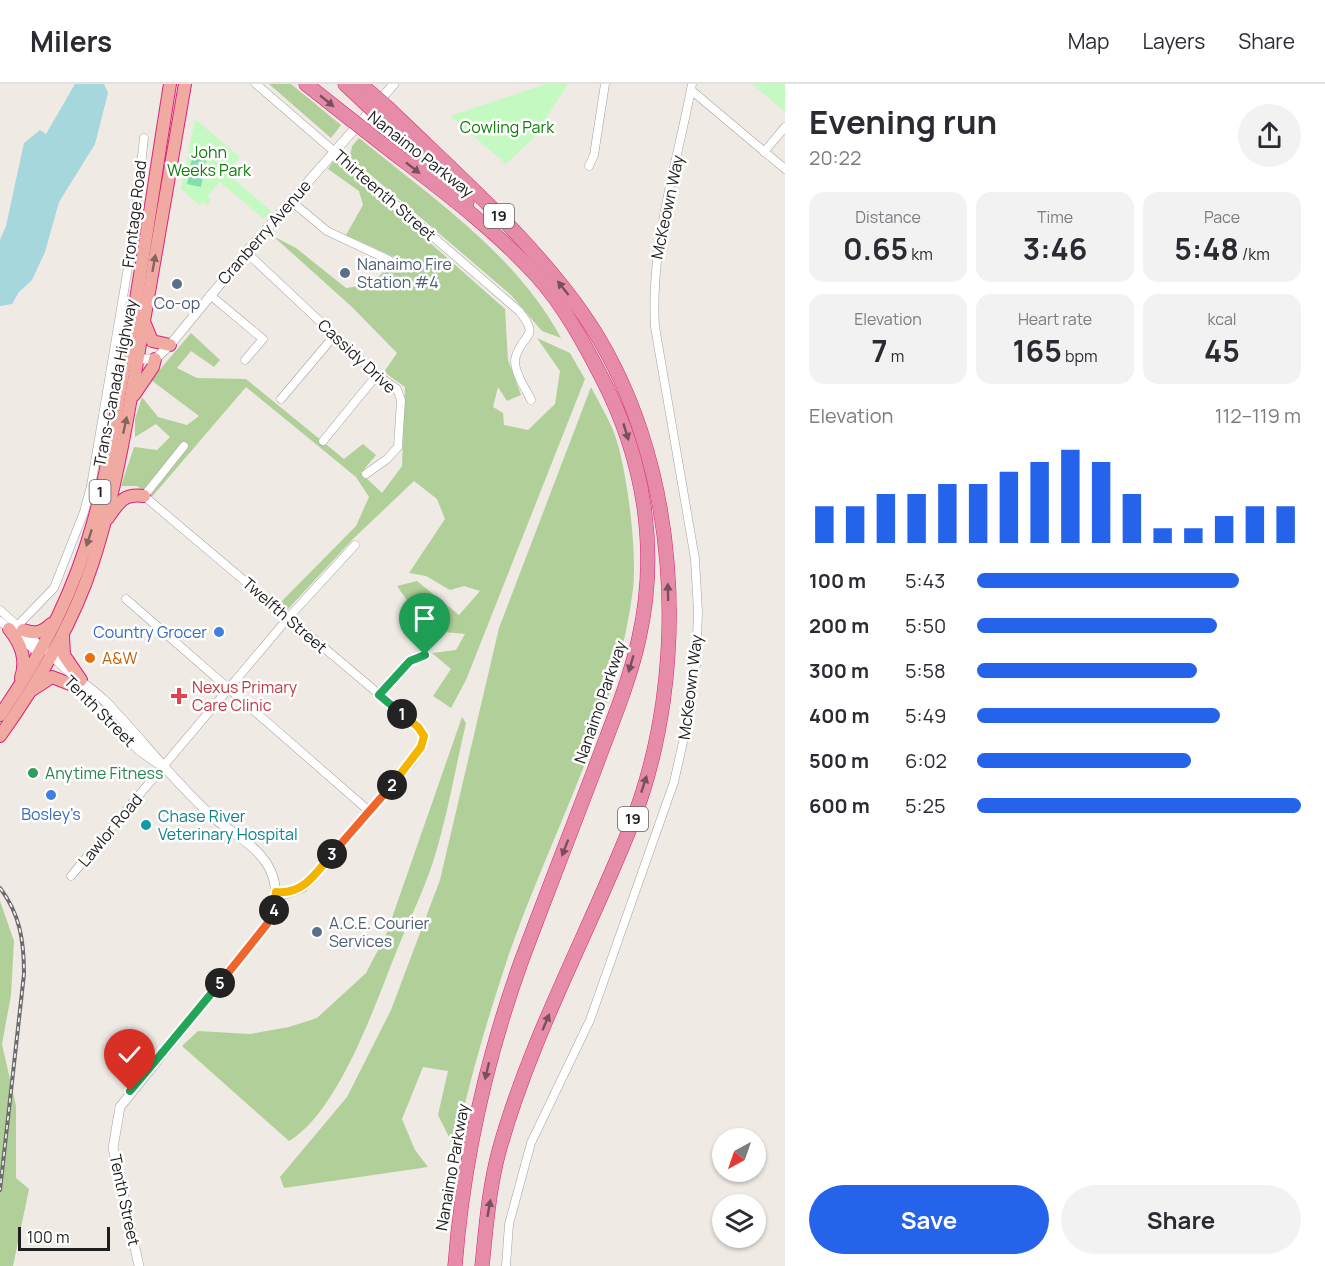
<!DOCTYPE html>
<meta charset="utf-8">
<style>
body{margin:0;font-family:Manrope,sans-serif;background:#f2f2f3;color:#2b2b33;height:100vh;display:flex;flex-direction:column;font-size:22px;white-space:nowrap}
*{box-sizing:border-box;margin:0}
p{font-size:20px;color:#7c7c81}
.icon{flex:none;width:33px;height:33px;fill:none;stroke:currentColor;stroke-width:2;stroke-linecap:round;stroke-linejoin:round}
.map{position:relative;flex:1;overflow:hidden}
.side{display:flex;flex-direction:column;background:#fff;width:540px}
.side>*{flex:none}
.needle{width:39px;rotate:220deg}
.fabs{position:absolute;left:712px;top:1044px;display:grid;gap:12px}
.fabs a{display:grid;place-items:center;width:54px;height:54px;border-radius:50%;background:#fff;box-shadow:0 2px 4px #0004;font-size:30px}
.scale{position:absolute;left:18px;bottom:15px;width:92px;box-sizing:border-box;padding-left:6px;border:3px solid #1e1e1e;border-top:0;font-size:16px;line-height:21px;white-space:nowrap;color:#1e1e1e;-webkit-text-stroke:4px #fff;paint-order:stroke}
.pin{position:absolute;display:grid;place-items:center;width:51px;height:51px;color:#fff;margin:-62px -26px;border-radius:50% 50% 50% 0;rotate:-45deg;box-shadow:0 0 6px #0007}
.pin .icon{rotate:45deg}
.km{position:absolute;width:30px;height:30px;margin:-15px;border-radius:50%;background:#222;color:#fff;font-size:16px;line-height:30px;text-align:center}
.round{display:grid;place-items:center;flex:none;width:63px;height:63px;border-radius:32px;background:#f2f2f3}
.headline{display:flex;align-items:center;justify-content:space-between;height:102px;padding:0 24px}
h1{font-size:33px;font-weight:700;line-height:45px}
.figures{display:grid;grid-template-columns:repeat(3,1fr);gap:9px;height:102px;padding:6px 24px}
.figures div{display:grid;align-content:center;border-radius:15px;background:#f2f2f3;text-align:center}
.figures b{font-size:30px;font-weight:700}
.figures small{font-size:16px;font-weight:400}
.figures p{font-size:16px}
.chart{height:168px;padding:12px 24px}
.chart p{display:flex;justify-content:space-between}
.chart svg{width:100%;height:108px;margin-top:6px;stroke:#2563eb;stroke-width:6}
.action{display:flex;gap:12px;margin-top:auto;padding:12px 24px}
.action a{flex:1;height:69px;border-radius:36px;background:#2563eb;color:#fff;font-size:24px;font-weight:700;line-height:69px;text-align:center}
.action a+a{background:#f2f2f3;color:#2b2b33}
ul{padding:0 24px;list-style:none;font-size:20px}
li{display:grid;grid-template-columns:96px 72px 1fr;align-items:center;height:45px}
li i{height:15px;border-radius:8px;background:#2563eb}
header{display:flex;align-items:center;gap:36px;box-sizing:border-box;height:84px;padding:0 30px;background:#fff;border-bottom:2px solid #e1e1e2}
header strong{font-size:28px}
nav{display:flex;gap:33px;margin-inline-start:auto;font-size:21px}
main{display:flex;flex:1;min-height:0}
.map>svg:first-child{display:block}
</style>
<header>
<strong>Milers</strong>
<nav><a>Map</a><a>Layers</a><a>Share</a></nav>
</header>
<main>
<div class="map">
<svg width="785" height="1182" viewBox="0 0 785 1182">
<rect width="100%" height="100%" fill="#efeae4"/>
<!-- forest -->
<g fill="#b0cf99">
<path d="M 269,0 L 291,0 L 341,41 L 331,54 Z"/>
<path d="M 359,54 C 431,113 516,170 561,254 L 542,247 L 511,211 L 350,73 L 352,62 Z"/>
<path d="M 335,75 L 505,225 L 508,276 L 521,311 L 507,317 L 498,303 L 493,323 L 503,329 L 504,341 L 528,346 L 555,320 L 560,287 L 537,254 L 570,269 L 585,295 L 466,596 L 451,624 L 433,612 L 451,585 L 432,569 L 456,566 L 465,550 L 433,547 L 419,555 L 404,539 L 413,525 L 397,502 L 417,497 L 459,531 L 480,507 L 464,502 L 450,506 L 426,492 L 409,489 L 445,435 L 437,415 L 414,397 L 354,454 L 287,526 L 280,519 L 356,442 L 369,413 L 356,393 L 246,303 L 151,414 L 137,402 L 121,402 L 134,363 L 157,366 L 170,353 L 156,340 L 135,353 L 135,335 L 142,313 L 158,333 L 187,341 L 199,332 L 151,296 L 191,249 L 220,276 L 214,283 L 191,267 L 177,284 L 197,294 L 246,295 L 344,375 L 363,360 L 376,371 L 361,389 L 382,409 L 402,382 L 405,303 L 384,288 L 397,269 L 352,223 L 273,152 L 296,164 L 346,204 L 372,200 L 396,174 L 346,151 L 363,121 L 359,107 L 328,85 Z"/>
<path d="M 591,303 C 600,321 613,341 618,361 C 628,397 637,467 633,505 C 617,634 550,751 508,873 C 487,936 468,1000 455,1065 L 438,1031 L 448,987 L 423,983 L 402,1035 L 415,1066 L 428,1083 L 284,1104 L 280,1093 L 347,1013 L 391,926 L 440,796 L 499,544 Z"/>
<path d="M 462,633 L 466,639 C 455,686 447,735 432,781 C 423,808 410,834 399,861 C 377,915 340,1027 289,1057 L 182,962 L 198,947 L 250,950 L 289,943 L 317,934 L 366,889 L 386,851 Z"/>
<path d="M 0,817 L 14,857 L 11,911 L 2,960 L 16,1022 L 16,1094 L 29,1105 L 13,1182 L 0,1182 Z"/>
</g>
<!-- park -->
<g fill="#c4f9c2">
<path d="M 546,0 L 568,0 L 548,31 L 544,44 L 506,80 L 450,32 Z"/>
<path d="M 752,0 L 785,0 L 785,28 Z"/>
<path d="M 195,35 L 240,73 L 227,89 L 271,127 L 264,135 L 220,98 L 208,111 L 211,115 L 207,121 L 203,118 L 199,121 L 181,105 Z"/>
</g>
<!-- pitch -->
<path fill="#83deaf" d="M 193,69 L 207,71 L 201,103 L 187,100 Z"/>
<!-- water -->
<path fill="#a5d7dd" d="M 75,0 L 104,0 L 108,9 L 95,60 L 59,118 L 45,168 L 32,196 L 19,208 L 12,220 L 0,222 L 0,156 L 6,142 L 24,59 L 40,46 L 46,50 Z"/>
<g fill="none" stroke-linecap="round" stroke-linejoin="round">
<defs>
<g id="minor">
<path d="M 256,0 L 519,227 C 541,254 523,249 516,272 C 511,284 526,305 531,316"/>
<path d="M 691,6 L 785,85"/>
<path d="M 764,68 L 785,43"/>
<path d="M 589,82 L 594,71 L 605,0"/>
<path d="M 291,117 L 327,147 L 389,176"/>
<path d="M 246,168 L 377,291 L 397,305 L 401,316 L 398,363 L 387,375 L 366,390"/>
<path d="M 210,211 L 263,255 L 245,276"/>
<path d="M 281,315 L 334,252"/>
<path d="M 323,357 L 377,291"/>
<path d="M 184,362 L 144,412 L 418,643 L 424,652 L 421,663 L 412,678 L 303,804 L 287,810 L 276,808"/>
<path d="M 126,515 L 369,727"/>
<path d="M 0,526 L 45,566"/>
<path d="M 0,537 L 38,569"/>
<path d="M 18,541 L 54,504 L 84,428 L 91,402 L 133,154 L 144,54"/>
<path d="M 379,611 L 410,577 L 425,571"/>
<path d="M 71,792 L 288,534 L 355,461"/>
<path d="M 506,1182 L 509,1140 L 531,1059 L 590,936 L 674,698 L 687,640 L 696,581 L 698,528 L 695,475 L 655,243 C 650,160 677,81 692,0"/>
</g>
<g id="tertiary">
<path d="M 131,275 L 155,275 L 170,261 L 249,165 L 394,0"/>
<path d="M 51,570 C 66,589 89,601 106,618 C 142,655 173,697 212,732 C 229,748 254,759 267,780 C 279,800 278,820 267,840 L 120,1023 L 113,1064 L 139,1182"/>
<path d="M 71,598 L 139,666 L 157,679"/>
</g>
<g id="trunk">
<path d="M 145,240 L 152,257 L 170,261"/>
<path d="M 134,311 L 153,283 L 155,275"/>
<path d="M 108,434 C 119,418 124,409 144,412"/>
<path d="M 9,545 C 21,560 27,575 21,594"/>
<path d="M 23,546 C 35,550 42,549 51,540"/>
<path d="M 63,552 L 64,571 L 81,596"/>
<path d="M 32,606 L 52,593 L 75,602"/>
<path d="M 0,631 C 40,574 74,507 93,439 C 108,387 115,332 125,279 C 142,186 155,93 170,0"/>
<path d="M 0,652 C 37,600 72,542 92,481 C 118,402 130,318 144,237 C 157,158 171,79 185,0"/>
</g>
<g id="motorway">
<path d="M 306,0 L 349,34"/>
<path d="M 345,0 L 363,17"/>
<path d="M 360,0 L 371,9"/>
<path d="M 388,24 C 456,90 528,152 583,230 C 682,372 693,586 630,744 C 587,852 530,955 499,1067 C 489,1104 486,1144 482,1182"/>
<path d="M 380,33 L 467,118"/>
<path d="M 367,48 C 425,94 487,137 537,192 C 564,222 584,259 602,294 C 644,375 659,465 639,554 C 629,600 610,643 594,687 C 570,750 545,814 521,878 C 486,976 463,1078 455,1182"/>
</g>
</defs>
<!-- minor casing -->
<use href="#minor" stroke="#a2a2a2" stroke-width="9"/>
<!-- tertiary casing -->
<use href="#tertiary" stroke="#a2a2a2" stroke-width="10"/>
<!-- trunk casing -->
<use href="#trunk" stroke="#da257a" stroke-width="14"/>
<!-- motorway casing -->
<use href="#motorway" stroke="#da257a" stroke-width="15"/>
<!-- minor -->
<use href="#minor" stroke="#fff" stroke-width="8"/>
<!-- tertiary -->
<use href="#tertiary" stroke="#fff" stroke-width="9"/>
<!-- trunk -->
<use href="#trunk" stroke="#f0aaa2" stroke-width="12"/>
<!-- motorway -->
<use href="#motorway" stroke="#e68ca8" stroke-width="14"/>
<defs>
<path id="rail" d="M 0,804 C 20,830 24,857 24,890 L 0,1106"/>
</defs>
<!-- rail casing -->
<use href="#rail" stroke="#6c6c6c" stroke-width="4"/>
<!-- rail -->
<use href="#rail" stroke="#fff" stroke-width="1.5" stroke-dasharray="4.5" stroke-linecap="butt"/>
<defs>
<g id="motorway-bridge">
<path d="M 371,9 L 388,24"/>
<path d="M 363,17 L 380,33"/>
<path d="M 349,34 L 367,48"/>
</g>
</defs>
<!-- motorway-bridge casing -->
<use href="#motorway-bridge" stroke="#da257a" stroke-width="15" stroke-linecap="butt"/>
<!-- motorway-bridge -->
<use href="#motorway-bridge" stroke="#e68ca8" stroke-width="14"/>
</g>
<!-- one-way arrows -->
<defs><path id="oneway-solid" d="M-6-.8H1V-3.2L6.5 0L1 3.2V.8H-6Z" transform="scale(1.5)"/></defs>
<g fill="#78505c">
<use href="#oneway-solid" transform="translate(327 17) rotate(39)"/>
<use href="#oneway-solid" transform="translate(413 84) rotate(38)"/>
<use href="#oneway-solid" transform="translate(563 204) rotate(-128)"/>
<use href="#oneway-solid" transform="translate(626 348) rotate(73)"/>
<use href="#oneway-solid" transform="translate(668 508) rotate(-91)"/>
<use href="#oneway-solid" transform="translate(631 580) rotate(106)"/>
<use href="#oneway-solid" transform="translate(644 700) rotate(-72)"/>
<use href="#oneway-solid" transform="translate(565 764) rotate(111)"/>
<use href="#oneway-solid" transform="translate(546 938) rotate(-67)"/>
<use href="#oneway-solid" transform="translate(487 987) rotate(103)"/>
<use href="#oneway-solid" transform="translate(489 1124) rotate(-80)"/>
</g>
<g fill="#876460">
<use href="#oneway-solid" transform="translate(154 179) rotate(-80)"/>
<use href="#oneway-solid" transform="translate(125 341) rotate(-78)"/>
<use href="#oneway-solid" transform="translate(89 454) rotate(108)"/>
</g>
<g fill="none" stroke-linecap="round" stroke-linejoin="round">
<defs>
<path id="split-1" d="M 402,630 L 379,611 L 410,577 L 425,571"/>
<path id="split-2" d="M 392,701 L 421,663 L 424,652 L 418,643 L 402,630"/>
<path id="split-3" d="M 332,770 L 392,701"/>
<path id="split-4" d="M 274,826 L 276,808 C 303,811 316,789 332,770"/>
<path id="split-5" d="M 220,899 L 267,840 L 274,826"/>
<path id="split-6" d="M 162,969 L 220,899"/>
<path id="split-7" d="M 130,1007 L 162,969"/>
</defs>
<!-- split-1 casing -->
<use href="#split-1" stroke="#fff" stroke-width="12"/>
<!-- split-2 casing -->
<use href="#split-2" stroke="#fff" stroke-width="12"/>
<!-- split-3 casing -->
<use href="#split-3" stroke="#fff" stroke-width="12"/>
<!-- split-4 casing -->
<use href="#split-4" stroke="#fff" stroke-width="12"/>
<!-- split-5 casing -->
<use href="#split-5" stroke="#fff" stroke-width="12"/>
<!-- split-6 casing -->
<use href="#split-6" stroke="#fff" stroke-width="12"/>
<!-- split-7 casing -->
<use href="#split-7" stroke="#fff" stroke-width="12"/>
<!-- split-1 -->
<use href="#split-1" stroke="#22a559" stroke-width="8"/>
<!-- split-2 -->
<use href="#split-2" stroke="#f5b400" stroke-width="8"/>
<!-- split-3 -->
<use href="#split-3" stroke="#f0652b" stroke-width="8"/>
<!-- split-4 -->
<use href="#split-4" stroke="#f5b400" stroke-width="8"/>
<!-- split-5 -->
<use href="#split-5" stroke="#f0652b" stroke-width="8"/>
<!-- split-6 -->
<use href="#split-6" stroke="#22a559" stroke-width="8"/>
<!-- split-7 -->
<use href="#split-7" stroke="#22a559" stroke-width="8"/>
</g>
<!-- markers -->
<g fill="#5c6f8a" stroke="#fff" stroke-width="2">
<circle cx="345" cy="189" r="6"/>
<circle cx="177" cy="200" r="6"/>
<circle cx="317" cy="848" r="6"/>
</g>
<g fill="#3f7fe0" stroke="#fff" stroke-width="2">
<circle cx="219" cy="548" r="6"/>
<circle cx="51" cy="711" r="6"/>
</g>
<circle fill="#e8710a" stroke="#fff" stroke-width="2" cx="90" cy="574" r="6"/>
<path fill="#e0444e" stroke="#fff" stroke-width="2" d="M176 603h6v6h6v6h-6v6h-6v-6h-6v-6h6z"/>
<circle fill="#2e9e5b" stroke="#fff" stroke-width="2" cx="33" cy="689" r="6"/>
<circle fill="#0f9aa8" stroke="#fff" stroke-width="2" cx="146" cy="741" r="6"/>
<g text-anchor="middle" stroke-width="5" stroke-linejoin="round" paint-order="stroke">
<!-- shield labels -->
<g fill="#fff" stroke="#626262" stroke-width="1.5">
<rect x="484" y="120" width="30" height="24" rx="4.5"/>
<rect x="89.5" y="396" width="21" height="24" rx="4.5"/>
<rect x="618" y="723" width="30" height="24" rx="4.5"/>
</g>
<g font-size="15" font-weight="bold" fill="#1e1e1e">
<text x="499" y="137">19</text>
<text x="100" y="413">1</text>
<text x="633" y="740">19</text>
</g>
<!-- park labels -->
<g font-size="16" fill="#117d0c" stroke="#fff">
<text x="507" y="49">Cowling Park</text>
<text x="209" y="74">John<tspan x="209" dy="18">Weeks Park</tspan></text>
</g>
<!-- street labels -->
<g font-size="16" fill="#1e1e1e" stroke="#fff">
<text transform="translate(421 70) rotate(38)" y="6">Nanaimo Parkway</text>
<text transform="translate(385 111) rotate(41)" y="6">Thirteenth Street</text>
<text transform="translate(667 123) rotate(-78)" y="6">McKeown Way</text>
<text transform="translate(134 130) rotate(-83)" y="6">Frontage Road</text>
<text transform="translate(264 148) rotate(-49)" y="6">Cranberry Avenue</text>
<text transform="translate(357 272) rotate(43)" y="6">Cassidy Drive</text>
<text transform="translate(115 299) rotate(-79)" y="6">Trans-Canada Highway</text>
<text transform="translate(285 531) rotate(41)" y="6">Twelfth Street</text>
<text transform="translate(690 603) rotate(-83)" y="6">McKeown Way</text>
<text transform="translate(600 618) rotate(-71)" y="6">Nanaimo Parkway</text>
<text transform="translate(100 627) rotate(45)" y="6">Tenth Street</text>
<text transform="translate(110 746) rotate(-50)" y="6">Lawlor Road</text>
<text transform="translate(452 1083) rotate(-80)" y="6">Nanaimo Parkway</text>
<text transform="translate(125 1116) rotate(78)" y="6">Tenth Street</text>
</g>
<!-- service labels -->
<g font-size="16" fill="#4e5e75" stroke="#fff" text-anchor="start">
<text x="357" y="186">Nanaimo Fire<tspan x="357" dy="18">Station #4</tspan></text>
<text x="177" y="225" text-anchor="middle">Co-op</text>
<text x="329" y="845">A.C.E. Courier<tspan x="329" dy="18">Services</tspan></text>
</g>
<!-- shop labels -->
<g font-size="16" fill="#366cbe" stroke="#fff" text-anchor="end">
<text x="207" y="554">Country Grocer</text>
<text x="51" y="736" text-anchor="middle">Bosley's</text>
</g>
<!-- food labels -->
<g font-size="16" fill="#c56008" stroke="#fff" text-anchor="start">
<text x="102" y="580">A&amp;W</text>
</g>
<!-- health labels -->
<g font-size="16" fill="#be3a42" stroke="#fff" text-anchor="start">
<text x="192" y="609">Nexus Primary<tspan x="192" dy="18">Care Clinic</tspan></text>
</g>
<!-- leisure labels -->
<g font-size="16" fill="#27864d" stroke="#fff" text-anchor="start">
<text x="45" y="695">Anytime Fitness</text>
</g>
<!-- culture labels -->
<g font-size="16" fill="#0d838f" stroke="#fff" text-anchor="start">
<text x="158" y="738">Chase River<tspan x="158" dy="18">Veterinary Hospital</tspan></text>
</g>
</g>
</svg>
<div class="fabs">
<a><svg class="needle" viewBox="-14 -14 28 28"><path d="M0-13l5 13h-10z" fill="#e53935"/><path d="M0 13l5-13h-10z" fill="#7c7c81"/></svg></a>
<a><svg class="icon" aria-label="layers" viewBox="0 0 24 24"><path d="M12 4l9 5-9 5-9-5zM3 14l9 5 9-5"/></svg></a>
</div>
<div class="scale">100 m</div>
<div class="pin" style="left:425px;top:571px;background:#1e9e55"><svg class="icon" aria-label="arrive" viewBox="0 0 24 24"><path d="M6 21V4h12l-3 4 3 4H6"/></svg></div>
<div class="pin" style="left:130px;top:1007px;background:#d93025"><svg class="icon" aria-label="check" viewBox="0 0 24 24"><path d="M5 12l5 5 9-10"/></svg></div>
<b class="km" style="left:402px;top:630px">1</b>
<b class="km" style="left:392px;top:701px">2</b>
<b class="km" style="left:332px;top:770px">3</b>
<b class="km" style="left:274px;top:826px">4</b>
<b class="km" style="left:220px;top:899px">5</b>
</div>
<section class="side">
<div class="headline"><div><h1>Evening run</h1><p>20:22</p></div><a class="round"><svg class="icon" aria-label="share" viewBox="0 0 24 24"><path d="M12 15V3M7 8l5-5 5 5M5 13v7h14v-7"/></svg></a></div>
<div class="figures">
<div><p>Distance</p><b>0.65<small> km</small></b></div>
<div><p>Time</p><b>3:46</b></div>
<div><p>Pace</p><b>5:48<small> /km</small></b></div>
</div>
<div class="figures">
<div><p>Elevation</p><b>7<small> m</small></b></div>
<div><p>Heart rate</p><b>165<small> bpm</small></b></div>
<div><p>kcal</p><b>45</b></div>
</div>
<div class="chart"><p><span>Elevation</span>112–119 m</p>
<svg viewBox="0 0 160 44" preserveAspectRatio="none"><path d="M5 44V29M15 44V29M25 44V24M35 44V24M45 44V20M55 44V20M65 44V15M75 44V11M85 44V6M95 44V11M105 44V24M115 44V38M125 44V38M135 44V33M145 44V29M155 44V29"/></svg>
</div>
<ul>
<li><b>100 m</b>5:43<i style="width:81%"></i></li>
<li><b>200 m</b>5:50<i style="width:74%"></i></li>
<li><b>300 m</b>5:58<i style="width:68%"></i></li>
<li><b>400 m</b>5:49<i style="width:75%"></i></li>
<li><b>500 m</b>6:02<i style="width:66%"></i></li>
<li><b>600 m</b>5:25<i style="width:100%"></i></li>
</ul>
<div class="action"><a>Save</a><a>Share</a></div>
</section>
</main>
